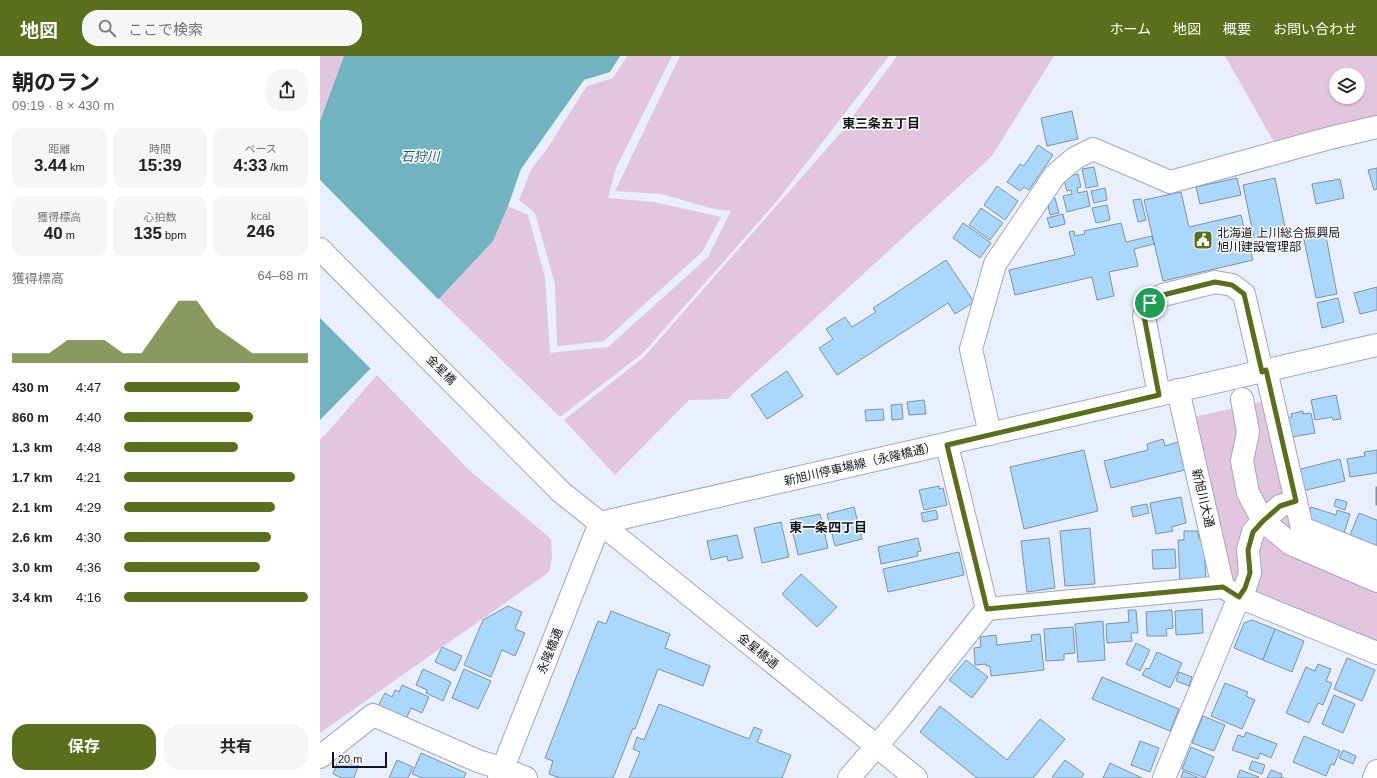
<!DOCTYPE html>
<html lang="ja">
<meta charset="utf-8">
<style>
body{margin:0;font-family:Arial,"Noto Sans JP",sans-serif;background:#f6f6f6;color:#222;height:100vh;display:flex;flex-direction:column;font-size:15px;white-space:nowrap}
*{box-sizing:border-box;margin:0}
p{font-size:13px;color:#767676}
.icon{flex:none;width:22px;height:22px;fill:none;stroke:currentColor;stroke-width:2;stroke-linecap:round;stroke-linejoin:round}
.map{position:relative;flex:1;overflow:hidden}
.details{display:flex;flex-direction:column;background:#fff;width:320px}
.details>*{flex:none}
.buttons{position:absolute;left:1009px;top:12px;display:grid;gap:8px}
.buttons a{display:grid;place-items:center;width:36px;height:36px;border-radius:50%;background:#fff;box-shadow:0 1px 3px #0004;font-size:20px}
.scale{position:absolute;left:12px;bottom:10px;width:55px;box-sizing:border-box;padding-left:4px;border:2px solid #11141b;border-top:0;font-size:11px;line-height:14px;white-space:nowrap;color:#11141b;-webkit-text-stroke:3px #fff;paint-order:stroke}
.pin{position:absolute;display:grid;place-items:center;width:34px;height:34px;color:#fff;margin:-17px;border:2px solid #fff;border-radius:50%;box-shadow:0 1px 4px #0007}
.round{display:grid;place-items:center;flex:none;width:42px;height:42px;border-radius:16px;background:#f6f6f6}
.headline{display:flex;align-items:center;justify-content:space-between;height:68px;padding:0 12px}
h1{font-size:22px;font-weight:700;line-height:30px}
.metrics{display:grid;grid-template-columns:repeat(3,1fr);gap:6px;height:68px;padding:4px 12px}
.metrics div{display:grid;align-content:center;border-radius:10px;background:#f6f6f6;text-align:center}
.metrics b{font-size:17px;font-weight:700}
.metrics small{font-size:11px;font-weight:400}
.metrics p{font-size:11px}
.chart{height:112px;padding:8px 12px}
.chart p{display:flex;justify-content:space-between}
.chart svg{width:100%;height:72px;margin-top:4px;fill:#5a6e1c;opacity:.7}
.primary-button{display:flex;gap:8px;margin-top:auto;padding:8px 12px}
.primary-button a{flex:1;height:46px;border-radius:16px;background:#5a6e1c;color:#fff;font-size:16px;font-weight:700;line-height:46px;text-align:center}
.primary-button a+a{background:#f6f6f6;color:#222}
ul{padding:0 12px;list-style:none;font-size:13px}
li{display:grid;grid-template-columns:64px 48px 1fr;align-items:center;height:30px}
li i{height:10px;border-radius:5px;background:#5a6e1c}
header{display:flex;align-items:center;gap:24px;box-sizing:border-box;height:56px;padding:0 20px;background:#5a6e1c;color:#fff}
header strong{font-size:19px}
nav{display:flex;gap:22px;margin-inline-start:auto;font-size:14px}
.search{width:280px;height:36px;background:#f6f6f6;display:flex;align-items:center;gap:10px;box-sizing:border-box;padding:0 14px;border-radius:16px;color:#767676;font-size:15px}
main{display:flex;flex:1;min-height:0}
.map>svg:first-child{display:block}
</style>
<header>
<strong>地図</strong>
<div class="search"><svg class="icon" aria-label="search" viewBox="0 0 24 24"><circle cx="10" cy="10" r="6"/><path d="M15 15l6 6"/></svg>ここで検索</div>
<nav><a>ホーム</a><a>地図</a><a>概要</a><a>お問い合わせ</a></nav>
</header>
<main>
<section class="details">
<div class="headline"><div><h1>朝のラン</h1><p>09:19 · 8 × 430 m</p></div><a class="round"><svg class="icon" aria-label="share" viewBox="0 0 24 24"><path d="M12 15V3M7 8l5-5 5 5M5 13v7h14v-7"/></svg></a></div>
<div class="metrics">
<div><p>距離</p><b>3.44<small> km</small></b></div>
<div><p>時間</p><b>15:39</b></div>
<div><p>ペース</p><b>4:33<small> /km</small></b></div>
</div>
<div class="metrics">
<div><p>獲得標高</p><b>40<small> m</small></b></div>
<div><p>心拍数</p><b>135<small> bpm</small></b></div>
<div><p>kcal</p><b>246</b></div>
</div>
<div class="chart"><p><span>獲得標高</span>64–68 m</p>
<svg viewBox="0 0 160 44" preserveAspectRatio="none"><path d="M0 44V38L10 38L20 38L30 30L40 30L50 30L60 38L70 38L80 22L90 6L100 6L110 22L120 30L130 38L140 38L150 38L160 38V44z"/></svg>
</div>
<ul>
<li><b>430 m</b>4:47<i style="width:63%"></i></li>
<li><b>860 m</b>4:40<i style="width:70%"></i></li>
<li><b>1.3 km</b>4:48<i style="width:62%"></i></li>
<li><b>1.7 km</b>4:21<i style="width:93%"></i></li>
<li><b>2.1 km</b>4:29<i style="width:82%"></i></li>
<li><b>2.6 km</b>4:30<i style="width:80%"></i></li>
<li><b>3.0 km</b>4:36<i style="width:74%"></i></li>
<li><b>3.4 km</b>4:16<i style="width:100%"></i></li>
</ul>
<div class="primary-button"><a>保存</a><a>共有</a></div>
</section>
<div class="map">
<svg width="1057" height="722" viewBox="0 0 1057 722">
<rect width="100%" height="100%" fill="#eaeffd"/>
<!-- green -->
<g fill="#e2c6de" fill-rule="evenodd">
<path d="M 0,0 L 24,0 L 0,65 Z"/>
<path d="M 307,0 L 352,0 L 296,112 L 288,142 L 334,146 L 401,161 L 382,196 L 284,285 L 237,290 L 235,228 L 215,157 L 199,144 L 212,112 L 225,96 L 267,30 L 293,22 Z"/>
<path d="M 360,0 L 569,0 L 457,145 L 323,297 L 240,361 L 119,243 L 173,185 L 188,150 L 208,159 L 225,221 L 230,297 L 288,291 L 388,201 L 411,155 L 394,153 L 341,138 L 295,135 Z"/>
<path d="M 577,0 L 734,0 L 672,100 L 407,343 L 369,344 L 295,419 L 244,364 L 324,301 L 523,74 Z"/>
<path d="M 905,0 L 1057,0 L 1057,76 L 966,107 ZM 1016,19 L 1038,19 L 1038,41 L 1016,41 Z"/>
<path d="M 57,319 L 149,414 L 231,483 L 232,502 L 229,516 L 0,677 L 0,383 L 6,378 Z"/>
<path d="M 950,344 L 982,472 L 1057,502 L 1057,594 L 903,531 L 869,362 Z"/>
</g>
<!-- water -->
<path fill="#71b3c0" d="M 24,0 L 300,0 L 290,16 L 264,24 L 201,113 L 188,150 L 173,185 L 119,243 L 0,364 L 0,65 Z"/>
<!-- pier -->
<path fill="#eaeffd" d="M 0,124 L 120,245 L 52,314 L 0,262 Z"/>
<!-- building -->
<g fill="#a9d8fc" stroke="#7f93a2">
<path d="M 752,55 L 758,83 L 727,90 L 721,62 Z"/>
<path d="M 718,89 L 733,99 L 709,134 L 704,131 L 700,135 L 687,126 L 700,108 L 704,110 Z"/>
<path d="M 774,111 L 778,130 L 766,132 L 762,113 Z"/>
<path d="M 1057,112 L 1057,133 L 1054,134 L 1048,114 Z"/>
<path d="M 758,118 L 761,131 L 757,132 L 758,137 L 767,135 L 770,150 L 747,156 L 743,140 L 752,138 L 751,134 L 747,135 L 743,121 Z"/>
<path d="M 917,122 L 921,139 L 880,148 L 876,131 Z"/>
<path d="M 955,122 L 966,176 L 934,182 L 923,129 Z"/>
<path d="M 1020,123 L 1024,142 L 996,148 L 992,128 Z"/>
<path d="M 677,130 L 698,145 L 685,164 L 664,149 Z"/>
<path d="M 785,132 L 787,144 L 774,147 L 771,135 Z"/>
<path d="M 861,136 L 869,171 L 921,159 L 924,172 L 930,170 L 934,188 L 929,189 L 933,204 L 843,225 L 824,144 Z"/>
<path d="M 735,142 L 739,157 L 730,159 L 727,144 Z"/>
<path d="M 821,143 L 826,164 L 818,166 L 813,144 Z"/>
<path d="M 787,149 L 790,164 L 776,167 L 772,152 Z"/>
<path d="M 661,152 L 683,167 L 670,184 L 649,169 Z"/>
<path d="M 743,158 L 745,168 L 730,172 L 727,162 Z"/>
<path d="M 643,167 L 671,187 L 660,202 L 633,182 Z"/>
<path d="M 801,167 L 806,186 L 832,180 L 834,188 L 814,193 L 818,210 L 789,216 L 794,240 L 777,244 L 772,221 L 695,239 L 689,214 L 755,199 L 749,176 L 754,175 L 755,180 L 765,178 L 764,175 Z"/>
<path d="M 1004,170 L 1017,238 L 996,242 L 982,174 Z"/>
<path d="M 626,204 L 654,246 L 635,258 L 628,247 L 517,319 L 499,292 L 513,283 L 506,273 L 525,261 L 532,271 L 556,256 L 553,252 Z"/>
<path d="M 1057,231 L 1057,254 L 1040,258 L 1034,237 Z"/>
<path d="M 1018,242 L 1024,266 L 1002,272 L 997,247 Z"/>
<path d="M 467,315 L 483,340 L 447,363 L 431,339 Z"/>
<path d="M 1016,339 L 1021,363 L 1013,364 L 1012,361 L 995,364 L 991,344 Z"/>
<path d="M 604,344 L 606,358 L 589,359 L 587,346 Z"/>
<path d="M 582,348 L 583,363 L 572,364 L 571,349 Z"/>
<path d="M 563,353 L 564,364 L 546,365 L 545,354 Z"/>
<path d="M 983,355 L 983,358 L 991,357 L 995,377 L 967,382 L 963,362 L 972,361 L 971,358 Z"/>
<path d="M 843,383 L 845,390 L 858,386 L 865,414 L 791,432 L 784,405 L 828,394 L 827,388 Z"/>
<path d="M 764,394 L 778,455 L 704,473 L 690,411 Z"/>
<path d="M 1057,394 L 1057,417 L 1030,421 L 1027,403 L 1045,400 L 1044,396 Z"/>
<path d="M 1020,403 L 1025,425 L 982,435 L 977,414 Z"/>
<path d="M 619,430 L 619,433 L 623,432 L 627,449 L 604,454 L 599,434 Z"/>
<rect x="1056" y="431" width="1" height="18"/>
<path d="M 861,441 L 866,467 L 851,471 L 853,475 L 836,478 L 830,447 Z"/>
<path d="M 1016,443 L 1027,446 L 1025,454 L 1014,450 Z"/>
<path d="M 827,448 L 829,457 L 813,461 L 811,451 Z"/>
<path d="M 534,451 L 542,483 L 515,490 L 507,458 Z"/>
<path d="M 991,451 L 1016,459 L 1017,454 L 1030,458 L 1024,477 L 986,465 Z"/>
<path d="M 616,454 L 618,463 L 603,466 L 601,457 Z"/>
<path d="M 1039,457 L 1057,464 L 1057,490 L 1030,479 Z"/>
<path d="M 500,458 L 508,492 L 478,499 L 470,464 Z"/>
<path d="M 461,466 L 469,501 L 442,507 L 434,472 Z"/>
<path d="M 770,472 L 775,528 L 745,530 L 740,475 Z"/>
<path d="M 864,475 L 878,475 L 879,483 L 884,483 L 886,529 L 860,530 L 858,484 L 864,484 Z"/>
<path d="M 417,479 L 423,502 L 408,505 L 407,500 L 391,504 L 387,485 Z"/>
<path d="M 598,482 L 601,495 L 597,496 L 598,500 L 561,508 L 558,491 Z"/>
<path d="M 729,482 L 735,532 L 707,536 L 701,485 Z"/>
<path d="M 855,493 L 856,512 L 833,513 L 832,494 Z"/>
<path d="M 639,496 L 644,519 L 568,536 L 563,513 Z"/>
<path d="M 481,518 L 517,551 L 497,571 L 462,538 Z"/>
<path d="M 188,550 L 202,556 L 195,573 L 205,577 L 195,600 L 182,594 L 171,621 L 144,609 L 163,564 Z"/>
<path d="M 882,553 L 883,577 L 856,579 L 855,555 Z"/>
<path d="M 808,554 L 816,554 L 818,577 L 811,577 L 812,585 L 787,587 L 786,568 L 809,566 Z"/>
<path d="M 852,554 L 853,572 L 846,573 L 847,580 L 827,580 L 826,556 Z"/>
<path d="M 291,555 L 350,578 L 345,592 L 390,610 L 383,630 L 338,613 L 315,673 L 313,672 L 293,722 L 240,722 L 229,718 L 233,705 L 225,702 L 278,565 L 286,568 Z"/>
<path d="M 932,564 L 955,573 L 943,604 L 914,592 L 924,567 Z"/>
<path d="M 783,565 L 785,604 L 758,606 L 755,568 Z"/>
<path d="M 753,571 L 755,597 L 744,598 L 744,604 L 726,605 L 724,573 Z"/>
<path d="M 955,573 L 984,585 L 972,616 L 943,604 Z"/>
<path d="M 720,578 L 724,614 L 671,620 L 670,610 L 666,610 L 666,608 L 655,609 L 654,592 L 661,591 L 660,581 L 676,579 L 677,589 L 712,585 L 711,579 Z"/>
<path d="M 816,587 L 830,594 L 820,615 L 806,608 Z"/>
<path d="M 122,591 L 142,600 L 135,615 L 115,606 Z"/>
<path d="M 837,596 L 862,607 L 850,632 L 822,619 L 826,612 L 829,613 Z"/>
<path d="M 1027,602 L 1055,614 L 1042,645 L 1014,633 Z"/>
<path d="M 646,604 L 668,621 L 652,642 L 629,624 Z"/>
<path d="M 998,608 L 1011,613 L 1006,625 L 1012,627 L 1003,649 L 998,647 L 989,667 L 966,657 L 986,611 L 995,615 Z"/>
<path d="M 103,613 L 131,626 L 123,645 L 106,637 L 107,634 L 96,629 Z"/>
<path d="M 144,613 L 171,625 L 158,653 L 132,642 Z"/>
<path d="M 859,616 L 872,621 L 869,630 L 856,625 Z"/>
<path d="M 782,621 L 859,653 L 850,675 L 772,643 Z"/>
<path d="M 905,627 L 928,636 L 926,640 L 935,644 L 922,673 L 891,660 Z"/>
<path d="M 82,629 L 109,641 L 102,657 L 91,652 L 86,663 L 58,650 L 65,637 L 72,641 L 75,634 L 79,636 Z"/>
<path d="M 1014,639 L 1035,648 L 1023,677 L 1002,668 Z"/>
<path d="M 339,648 L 429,683 L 434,671 L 442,674 L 437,686 L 471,699 L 462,722 L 309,722 L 320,696 L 313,693 L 317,681 L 324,684 Z"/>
<path d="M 620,650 L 687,704 L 720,663 L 745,683 L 713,722 L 657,722 L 600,676 Z"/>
<path d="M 883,660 L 905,669 L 894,695 L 872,687 Z"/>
<path d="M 926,676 L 957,688 L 951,702 L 940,697 L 938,703 L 912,694 L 918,679 L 924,681 Z"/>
<path d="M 984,680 L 1020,695 L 1014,709 L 1011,708 L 1006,720 L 973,706 Z"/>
<path d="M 820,685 L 839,692 L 830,716 L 811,709 Z"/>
<path d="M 871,691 L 894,701 L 885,722 L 862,713 Z"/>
<path d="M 1023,694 L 1036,700 L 1033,708 L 1019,702 Z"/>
<path d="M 101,697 L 146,717 L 144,722 L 103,722 L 92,718 Z"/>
<path d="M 20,700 L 39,707 L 34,722 L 22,722 L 13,718 Z"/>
<path d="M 77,704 L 93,711 L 88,722 L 69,722 Z"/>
<path d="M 745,704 L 764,718 L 761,722 L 734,722 L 732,721 Z"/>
<path d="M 932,705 L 945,709 L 942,718 L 929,713 Z"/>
<path d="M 790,707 L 822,722 L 783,722 Z"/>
<path d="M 920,714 L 939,721 L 938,722 L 917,722 Z"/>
<path d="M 951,714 L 962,718 L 961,721 L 964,722 L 947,722 Z"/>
<path d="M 863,715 L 879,722 L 861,722 Z"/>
</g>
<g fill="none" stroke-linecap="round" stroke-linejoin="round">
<defs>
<g id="minor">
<path d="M 946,314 L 982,472 L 1057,502"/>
<path d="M 858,334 L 903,531 L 919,541 L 1057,597"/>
<path d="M 839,339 L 824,260 L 830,247 L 843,239 L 895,226 L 912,229 L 924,238 L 942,316"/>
<path d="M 922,343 L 928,376 L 922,405 L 928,437 L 943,465 L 971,488 L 1057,525"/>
<path d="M 670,378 L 651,293 L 675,208 L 735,119 L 755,102 L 773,93 L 850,126 L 1010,82 L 1057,71"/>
<path d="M 627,389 L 667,553"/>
<path d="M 0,701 L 53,659 L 158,705 L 183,713 L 206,722"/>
<path d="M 179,722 L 280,467 L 596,722"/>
<path d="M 529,722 L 577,666 L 667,553 L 903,531"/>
<path d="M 844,722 L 919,541 L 925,532 L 930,517 L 928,494 L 933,476 L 943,465 L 960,450 L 976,445"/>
<path d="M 1054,722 L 1057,715"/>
</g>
<path id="major" d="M 0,193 L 241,436 L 280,467 L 1057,289"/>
</defs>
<!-- minor casing -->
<use href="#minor" stroke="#a1a8be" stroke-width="24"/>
<!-- major casing -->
<use href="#major" stroke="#a1a8be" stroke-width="24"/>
<!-- minor -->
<use href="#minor" stroke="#fff" stroke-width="22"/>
<!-- major -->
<use href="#major" stroke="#fff" stroke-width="22"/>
</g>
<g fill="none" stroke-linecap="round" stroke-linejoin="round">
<defs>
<path id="route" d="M 895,226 L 912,229 L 924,238 L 942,316 L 946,314 L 976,445 L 960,450 L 943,465 L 933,476 L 928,494 L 930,517 L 925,532 L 919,541 L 903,531 L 667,553 L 627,389 L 839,339 L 824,260 L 830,247 L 843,239 Z"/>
</defs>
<!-- route casing -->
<use href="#route" stroke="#fff" stroke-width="8"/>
<!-- route -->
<use href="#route" stroke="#5a6e1c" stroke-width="5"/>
</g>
<!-- icons -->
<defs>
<symbol id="civic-square" viewBox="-11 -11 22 22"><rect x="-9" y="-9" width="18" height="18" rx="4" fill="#5a6e1c" stroke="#fff"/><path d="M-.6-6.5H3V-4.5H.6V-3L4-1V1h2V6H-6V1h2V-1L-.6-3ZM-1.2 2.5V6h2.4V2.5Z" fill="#fff"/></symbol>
</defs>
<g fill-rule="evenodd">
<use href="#civic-square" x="872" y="173" width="22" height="22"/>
</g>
<g text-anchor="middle" stroke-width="3" stroke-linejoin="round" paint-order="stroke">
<!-- poi labels -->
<g font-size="12" fill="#11141b" stroke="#fff" text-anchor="start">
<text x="897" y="181">北海道 上川総合振興局<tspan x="897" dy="14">旭川建設管理部</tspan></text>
</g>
<!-- street labels -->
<g font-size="12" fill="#11141b" stroke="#fff">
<text transform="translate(121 314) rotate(45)" y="4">金星橋</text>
<text transform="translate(540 408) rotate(-13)" y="4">新旭川停車場線（永隆橋通）</text>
<text transform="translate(883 442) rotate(77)" y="4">新旭川大通</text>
<text transform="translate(230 595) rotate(-68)" y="4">永隆橋通</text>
<text transform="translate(438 595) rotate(39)" y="4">金星橋通</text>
</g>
<!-- neighbourhood labels -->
<g font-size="13" font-weight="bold" fill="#11141b" stroke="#fff">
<text x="561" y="72">東三条五丁目</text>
<text x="508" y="476">東一条四丁目</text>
</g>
<!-- water labels -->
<g font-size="13" font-style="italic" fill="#245b66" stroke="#fff">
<text x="100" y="105">石狩川</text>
</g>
</g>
</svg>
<div class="buttons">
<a><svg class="icon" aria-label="layers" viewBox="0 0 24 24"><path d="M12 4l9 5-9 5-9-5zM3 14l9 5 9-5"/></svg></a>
</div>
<div class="scale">20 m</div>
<div class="pin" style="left:830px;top:247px;background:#1e9e55"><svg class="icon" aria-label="arrive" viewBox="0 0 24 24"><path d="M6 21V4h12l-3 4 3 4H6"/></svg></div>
</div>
</main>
